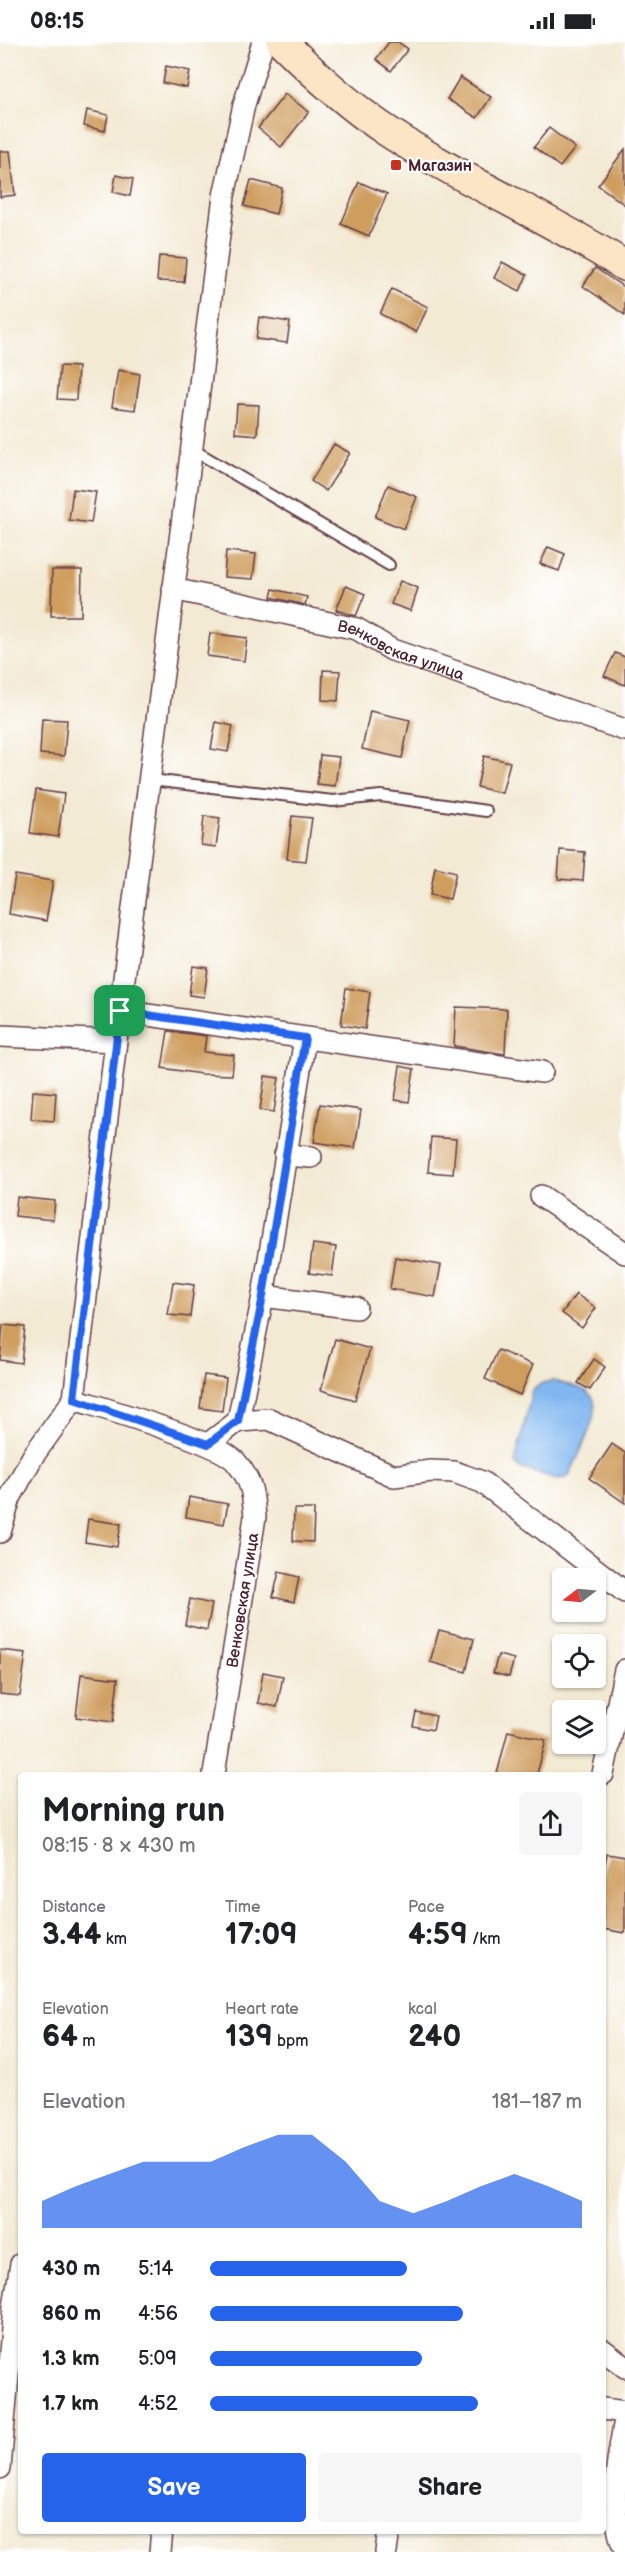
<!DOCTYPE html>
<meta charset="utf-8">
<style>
body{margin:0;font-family:"Balsamiq Sans",sans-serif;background:#f6f6f6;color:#202124;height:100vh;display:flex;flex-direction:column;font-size:22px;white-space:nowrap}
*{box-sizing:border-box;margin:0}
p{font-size:20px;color:#757577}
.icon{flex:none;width:33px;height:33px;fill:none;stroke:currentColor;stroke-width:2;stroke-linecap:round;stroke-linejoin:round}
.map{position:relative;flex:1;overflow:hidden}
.side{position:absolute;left:18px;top:1730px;width:588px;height:762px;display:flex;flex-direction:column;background:#fff;border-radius:6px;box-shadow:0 2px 4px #0004}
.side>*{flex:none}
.needle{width:39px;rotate:254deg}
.controls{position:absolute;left:552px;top:1526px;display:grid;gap:12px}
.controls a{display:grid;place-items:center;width:54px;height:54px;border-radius:6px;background:#fff;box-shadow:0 2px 4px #0004;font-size:30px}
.pin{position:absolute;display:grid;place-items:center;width:51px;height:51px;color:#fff;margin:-26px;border-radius:12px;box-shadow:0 3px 9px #0006}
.round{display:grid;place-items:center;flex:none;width:63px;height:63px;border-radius:6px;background:#f6f6f6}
.head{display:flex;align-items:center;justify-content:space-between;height:102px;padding:0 24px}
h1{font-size:33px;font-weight:700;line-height:45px}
.figures{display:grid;grid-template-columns:repeat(3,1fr);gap:9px;height:102px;padding:6px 24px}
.figures div{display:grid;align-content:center}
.figures b{font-size:30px;font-weight:700}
.figures small{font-size:16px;font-weight:400}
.figures p{font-size:16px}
.chart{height:168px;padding:12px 24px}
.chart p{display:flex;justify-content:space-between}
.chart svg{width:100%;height:108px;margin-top:6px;fill:#2563eb;opacity:.7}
.cta{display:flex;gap:12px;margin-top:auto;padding:12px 24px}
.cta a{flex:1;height:69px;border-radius:6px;background:#2563eb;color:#fff;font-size:24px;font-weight:700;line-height:69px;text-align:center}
.cta a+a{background:#f6f6f6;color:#202124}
ul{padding:0 24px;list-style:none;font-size:20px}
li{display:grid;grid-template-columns:96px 72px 1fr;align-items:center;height:45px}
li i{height:15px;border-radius:8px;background:#2563eb}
.status{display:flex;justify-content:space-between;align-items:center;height:42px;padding:0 30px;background:#fff;direction:ltr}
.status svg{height:16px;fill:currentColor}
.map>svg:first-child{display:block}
</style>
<div class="status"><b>08:15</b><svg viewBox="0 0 49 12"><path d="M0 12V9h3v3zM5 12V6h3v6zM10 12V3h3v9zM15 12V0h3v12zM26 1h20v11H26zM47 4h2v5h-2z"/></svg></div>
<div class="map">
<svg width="625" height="2510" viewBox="0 0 625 2510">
<rect width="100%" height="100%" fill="#fff"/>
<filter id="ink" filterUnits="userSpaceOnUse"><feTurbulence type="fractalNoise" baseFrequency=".0167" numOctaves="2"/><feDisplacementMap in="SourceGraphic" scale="12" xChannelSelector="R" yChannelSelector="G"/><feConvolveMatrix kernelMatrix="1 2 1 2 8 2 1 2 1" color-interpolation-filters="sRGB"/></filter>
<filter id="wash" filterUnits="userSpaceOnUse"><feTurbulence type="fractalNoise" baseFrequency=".008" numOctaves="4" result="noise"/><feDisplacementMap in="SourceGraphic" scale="24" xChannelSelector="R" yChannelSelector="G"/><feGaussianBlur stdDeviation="1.35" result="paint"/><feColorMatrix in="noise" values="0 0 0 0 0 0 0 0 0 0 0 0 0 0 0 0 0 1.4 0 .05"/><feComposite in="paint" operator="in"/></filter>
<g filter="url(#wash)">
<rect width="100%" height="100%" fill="#f3ead4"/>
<!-- water -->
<path fill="#81b7f0" stroke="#666b8e" stroke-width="1.5" d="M 553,1339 C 565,1342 585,1345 592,1355 C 603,1368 577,1415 571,1430 L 566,1436 L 557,1437 L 520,1426 L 515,1421 L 532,1349 L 542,1341 Z"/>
<g id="blocks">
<!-- building -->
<g fill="#cf9e5e">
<path d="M 389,0 L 398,0 L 408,7 L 391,29 L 376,17 Z"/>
<path d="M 166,24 L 190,29 L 187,46 L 163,41 Z"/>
<path d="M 460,35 L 491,55 L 477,76 L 447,57 Z"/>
<path d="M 285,52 L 309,70 L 281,105 L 258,86 Z"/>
<path d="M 87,68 L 108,73 L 105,89 L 84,84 Z"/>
<path d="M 549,86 L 575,106 L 560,125 L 534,105 Z"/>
<path d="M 625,107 L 625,163 L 598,143 Z"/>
<path d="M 0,109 L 10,109 L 15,153 L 0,155 Z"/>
<path d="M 116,133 L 133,137 L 130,154 L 113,150 Z"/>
<path d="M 251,138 L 282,146 L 276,172 L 244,164 Z"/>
<path d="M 359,140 L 387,152 L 369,194 L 341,182 Z"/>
<path d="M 159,214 L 186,216 L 184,240 L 157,239 Z"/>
<path d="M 502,220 L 527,233 L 520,249 L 494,236 Z"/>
<path d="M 595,226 L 625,246 L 625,273 L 583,244 Z"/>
<path d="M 392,247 L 428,265 L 416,290 L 380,272 Z"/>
<path d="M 259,275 L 290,280 L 287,301 L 256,297 Z"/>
<path d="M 60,324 L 78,325 L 76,358 L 57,357 Z"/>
<path d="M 118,328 L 140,332 L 135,368 L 112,365 Z"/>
<path d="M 237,362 L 259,363 L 257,393 L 235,391 Z"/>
<path d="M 334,402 L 350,411 L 326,449 L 311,439 Z"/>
<path d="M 388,443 L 417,455 L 404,487 L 375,475 Z"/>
<path d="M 73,447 L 96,450 L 91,481 L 69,478 Z"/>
<path d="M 548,505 L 565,512 L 559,529 L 540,522 Z"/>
<path d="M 226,509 L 256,512 L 253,537 L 224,535 Z"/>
<path d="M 52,528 L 82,528 L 81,574 L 51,574 Z"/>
<path d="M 400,539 L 418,546 L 411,569 L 391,562 Z"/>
<path d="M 346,544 L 365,552 L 356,574 L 336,568 Z"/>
<path d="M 273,547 L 307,555 L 305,563 L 271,555 Z"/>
<path d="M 210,591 L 247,596 L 244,619 L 207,614 Z"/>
<path d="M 615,611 L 625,615 L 625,643 L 604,634 Z"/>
<path d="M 323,628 L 340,629 L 338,659 L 322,658 Z"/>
<path d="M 370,669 L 410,678 L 402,716 L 362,707 Z"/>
<path d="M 42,677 L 67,678 L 64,714 L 40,712 Z"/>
<path d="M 216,680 L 233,684 L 228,710 L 211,707 Z"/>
<path d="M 320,713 L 339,715 L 335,744 L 317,742 Z"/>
<path d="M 484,714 L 510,720 L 502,751 L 477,745 Z"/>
<path d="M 36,748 L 64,752 L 58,795 L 30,791 Z"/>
<path d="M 204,774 L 220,776 L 216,805 L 201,803 Z"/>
<path d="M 292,774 L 312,776 L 306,819 L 287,817 Z"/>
<path d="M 560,808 L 585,810 L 583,839 L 558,837 Z"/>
<path d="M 435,825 L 456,830 L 450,857 L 430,853 Z"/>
<path d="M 15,833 L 53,839 L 46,879 L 9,872 Z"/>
<path d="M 193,924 L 208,926 L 204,955 L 189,953 Z"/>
<path d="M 346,946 L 370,950 L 365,987 L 341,983 Z"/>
<path d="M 456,965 L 507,967 L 505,1012 L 454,1004 Z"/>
<path d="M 168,989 L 206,994 L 204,1010 L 234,1013 L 232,1033 L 201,1032 L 162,1026 Z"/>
<path d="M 400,1024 L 414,1027 L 409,1060 L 395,1058 Z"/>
<path d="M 265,1034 L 279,1036 L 274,1070 L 260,1068 Z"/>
<path d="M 33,1049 L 56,1051 L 54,1079 L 31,1077 Z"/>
<path d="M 320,1062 L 361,1068 L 355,1106 L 314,1100 Z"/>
<path d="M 431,1095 L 456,1097 L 453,1132 L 428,1130 Z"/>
<path d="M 17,1155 L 55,1159 L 53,1178 L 15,1174 Z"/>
<path d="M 313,1202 L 336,1205 L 332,1234 L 309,1231 Z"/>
<path d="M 395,1215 L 441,1223 L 435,1255 L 390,1247 Z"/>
<path d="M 173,1240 L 194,1243 L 190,1275 L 168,1273 Z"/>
<path d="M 576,1252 L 596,1266 L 582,1286 L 562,1271 Z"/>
<path d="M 3,1283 L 25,1285 L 21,1321 L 0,1318 Z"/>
<path d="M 335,1297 L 370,1307 L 355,1358 L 321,1348 Z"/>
<path d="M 498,1308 L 533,1323 L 520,1353 L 485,1337 Z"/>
<path d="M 594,1317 L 605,1325 L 590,1348 L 578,1341 Z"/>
<path d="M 204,1333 L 226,1336 L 222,1369 L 200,1366 Z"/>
<path d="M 612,1402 L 625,1411 L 625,1461 L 589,1436 Z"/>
<path d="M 189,1455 L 228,1462 L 224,1482 L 186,1475 Z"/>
<path d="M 294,1467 L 314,1467 L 313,1500 L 293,1499 Z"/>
<path d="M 88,1477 L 121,1482 L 117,1505 L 85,1500 Z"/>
<path d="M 279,1530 L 299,1535 L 294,1560 L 273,1555 Z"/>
<path d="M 190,1557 L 212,1562 L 207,1588 L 185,1583 Z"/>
<path d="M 439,1588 L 474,1597 L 466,1630 L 430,1620 Z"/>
<path d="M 0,1608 L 26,1611 L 20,1654 L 0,1652 Z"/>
<path d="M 498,1613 L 514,1617 L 509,1635 L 493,1631 Z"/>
<path d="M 263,1630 L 283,1634 L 277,1665 L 258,1661 Z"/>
<path d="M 81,1632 L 118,1637 L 113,1680 L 76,1675 Z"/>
<path d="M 416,1670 L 436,1674 L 433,1688 L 413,1684 Z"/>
<path d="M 508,1689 L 546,1698 L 537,1732 L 497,1732 Z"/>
<path d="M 607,1812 L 625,1815 L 625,1891 L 603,1887 L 603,1833 Z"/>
</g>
</g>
</g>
<g filter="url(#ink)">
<use href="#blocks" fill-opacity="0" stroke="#633d44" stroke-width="1.5"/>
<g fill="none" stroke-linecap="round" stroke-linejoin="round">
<defs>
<g id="service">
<path d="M 190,406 L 389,523"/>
<path d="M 151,738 L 333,759 L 381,754 L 486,769"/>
</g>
<g id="minor">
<path id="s1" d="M 173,547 L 357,587 L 392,608 L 625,688"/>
<path d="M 120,969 L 542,1030"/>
<path d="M 0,994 L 116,999"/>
<path d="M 285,1113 L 311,1115"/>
<path d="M 541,1154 L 625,1211"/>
<path d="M 263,1254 L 356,1266"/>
<path d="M 74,1357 C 105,1367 220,1400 236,1420 C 252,1439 253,1451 255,1475 L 214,1732"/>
<path d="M 238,1379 L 269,1377 L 394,1434 L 431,1429 L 454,1430 L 482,1440 L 625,1550"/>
<path d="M 208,1402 L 238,1379 L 263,1254 L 305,996"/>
<path d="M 0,1490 L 10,1456 L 33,1414 L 74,1357 L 116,999 L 224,154 L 244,63 L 263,0"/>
<path d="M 603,1732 L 625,1628"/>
<path d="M 603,2308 L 625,2325"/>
<path d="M 603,2367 L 625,2370"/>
<path d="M 625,2378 C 617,2419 608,2469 625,2509"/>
<path d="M 0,2426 L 14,2264 L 21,2222"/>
<path d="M 160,2510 L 162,2488"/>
<path d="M 386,2510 L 389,2488"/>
</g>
<path id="secondary" d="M 282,0 C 315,33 348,63 387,89 C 463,139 548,175 625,224"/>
</defs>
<!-- service casing -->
<use href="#service" stroke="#633d44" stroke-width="14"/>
<!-- minor casing -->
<use href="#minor" stroke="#633d44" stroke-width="24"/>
<!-- secondary casing -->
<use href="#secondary" stroke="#633d44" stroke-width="33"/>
<!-- service -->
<use href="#service" stroke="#fff" stroke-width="10"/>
<!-- minor -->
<use href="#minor" stroke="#fff" stroke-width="21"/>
<!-- secondary -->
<use href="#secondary" stroke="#fce5c4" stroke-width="30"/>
</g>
</g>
<g fill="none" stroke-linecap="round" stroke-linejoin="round" filter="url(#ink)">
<defs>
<path id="route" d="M 120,969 L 305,996 L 263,1254 L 238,1379 L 208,1402 L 74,1357 Z"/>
</defs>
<!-- route casing -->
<use href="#route" stroke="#fff" stroke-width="12"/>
<!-- route -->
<use href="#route" stroke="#2563eb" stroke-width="8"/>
</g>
<!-- markers -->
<rect fill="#c8321e" stroke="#fff" stroke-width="2" x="390" y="117" width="12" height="12" rx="3"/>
<g text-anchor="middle" stroke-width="4.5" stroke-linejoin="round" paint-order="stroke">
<!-- poi labels -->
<g font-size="16" font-weight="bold" fill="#4a1f2b" stroke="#fff" text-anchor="start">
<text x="408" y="129">Магазин</text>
</g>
<!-- street labels -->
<g font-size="16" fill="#4a1f2b" stroke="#fff">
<text dy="6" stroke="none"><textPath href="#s1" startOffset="237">Венковская улица</textPath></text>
<text transform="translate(242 1558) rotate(-81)" y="6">Венковская улица</text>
</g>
</g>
</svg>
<div class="controls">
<a><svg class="needle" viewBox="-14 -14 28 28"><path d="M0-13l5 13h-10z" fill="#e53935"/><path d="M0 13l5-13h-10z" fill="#757577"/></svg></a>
<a><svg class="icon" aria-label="locate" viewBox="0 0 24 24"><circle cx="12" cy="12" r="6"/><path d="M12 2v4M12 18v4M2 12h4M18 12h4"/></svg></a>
<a><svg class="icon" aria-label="layers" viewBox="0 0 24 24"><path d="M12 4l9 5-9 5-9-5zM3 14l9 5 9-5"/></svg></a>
</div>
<div class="pin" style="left:120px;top:969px;background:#1e9e55"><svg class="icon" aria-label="arrive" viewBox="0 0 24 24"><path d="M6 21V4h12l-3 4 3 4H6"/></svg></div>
<section class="side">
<div class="head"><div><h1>Morning run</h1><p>08:15 · 8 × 430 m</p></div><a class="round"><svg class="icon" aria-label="share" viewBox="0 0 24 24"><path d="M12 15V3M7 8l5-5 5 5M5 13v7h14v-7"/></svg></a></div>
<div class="figures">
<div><p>Distance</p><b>3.44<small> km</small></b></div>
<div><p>Time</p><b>17:09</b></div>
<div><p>Pace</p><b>4:59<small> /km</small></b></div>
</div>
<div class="figures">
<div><p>Elevation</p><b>64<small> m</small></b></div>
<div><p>Heart rate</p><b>139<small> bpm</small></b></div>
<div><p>kcal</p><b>240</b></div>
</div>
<div class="chart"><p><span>Elevation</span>181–187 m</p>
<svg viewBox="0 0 160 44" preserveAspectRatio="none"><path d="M0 44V33L10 27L20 22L30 17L40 17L50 17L60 11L70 6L80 6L90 17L100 33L110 38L120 33L130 27L140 22L150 27L160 33V44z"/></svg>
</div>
<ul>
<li><b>430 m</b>5:14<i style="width:53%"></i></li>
<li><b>860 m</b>4:56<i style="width:68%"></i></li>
<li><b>1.3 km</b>5:09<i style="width:57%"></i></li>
<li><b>1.7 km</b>4:52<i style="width:72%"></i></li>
</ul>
<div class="cta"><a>Save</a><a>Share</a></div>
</section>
</div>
